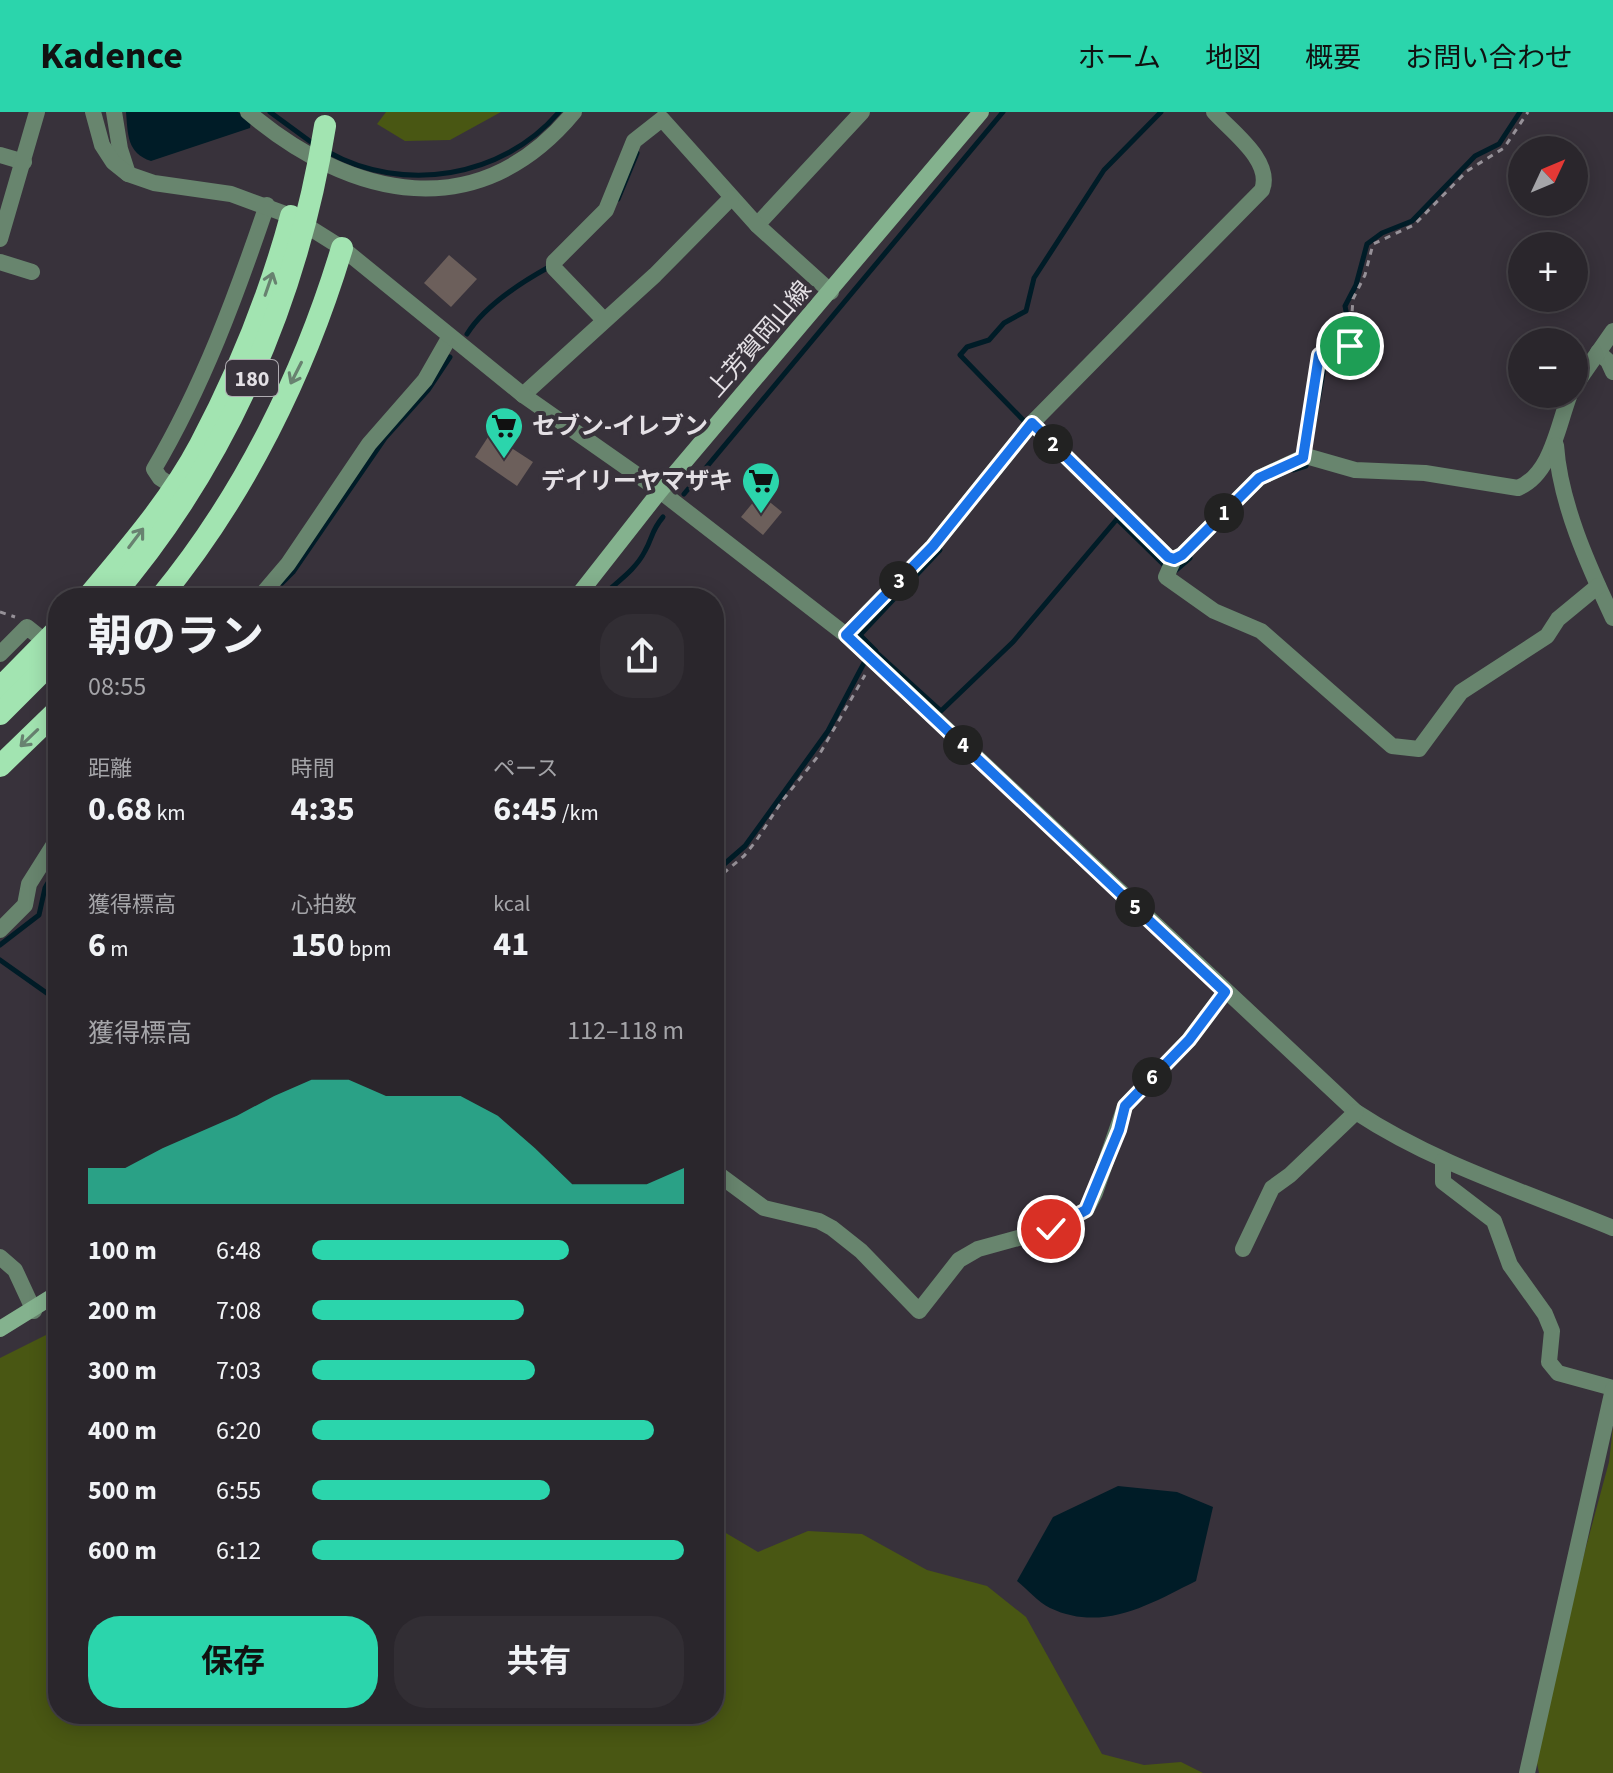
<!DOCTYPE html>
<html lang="ja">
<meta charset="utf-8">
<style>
body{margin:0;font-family:"Source Sans 3","Noto Sans JP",sans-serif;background:#322e34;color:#f1f3f6;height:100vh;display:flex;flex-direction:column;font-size:30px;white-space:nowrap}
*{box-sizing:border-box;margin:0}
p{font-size:26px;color:#a5a5a9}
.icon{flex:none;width:44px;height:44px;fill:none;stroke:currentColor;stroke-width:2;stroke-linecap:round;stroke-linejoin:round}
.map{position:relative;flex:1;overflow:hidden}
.side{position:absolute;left:48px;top:476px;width:676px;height:1136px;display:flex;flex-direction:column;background:#2a262c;border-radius:32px;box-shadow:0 4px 20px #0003,0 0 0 2px #464348}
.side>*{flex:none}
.needle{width:52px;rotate:46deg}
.tools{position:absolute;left:1508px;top:24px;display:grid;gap:16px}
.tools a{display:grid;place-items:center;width:80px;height:80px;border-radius:50%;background:#2a262c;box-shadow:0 4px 20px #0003,0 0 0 2px #464348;font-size:40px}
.pin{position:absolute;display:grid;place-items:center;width:68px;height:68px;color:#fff;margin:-34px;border:4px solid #fff;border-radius:50%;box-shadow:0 2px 8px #0007}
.km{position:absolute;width:40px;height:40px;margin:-20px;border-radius:50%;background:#222;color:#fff;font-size:22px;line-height:40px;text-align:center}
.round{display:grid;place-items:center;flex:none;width:84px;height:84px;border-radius:32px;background:#322e34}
.summary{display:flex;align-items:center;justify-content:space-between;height:136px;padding:0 40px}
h1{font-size:44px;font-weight:700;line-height:60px}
.figures{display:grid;grid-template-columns:repeat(3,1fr);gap:12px;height:136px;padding:8px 40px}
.figures div{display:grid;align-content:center}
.figures b{font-size:34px;font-weight:700}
.figures small{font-size:22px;font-weight:400}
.figures p{font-size:22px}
.chart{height:224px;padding:16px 40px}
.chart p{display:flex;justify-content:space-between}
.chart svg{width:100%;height:144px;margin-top:8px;fill:#2bd5ac;opacity:.7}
.cta{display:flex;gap:16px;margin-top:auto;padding:16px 40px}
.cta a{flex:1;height:92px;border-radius:32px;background:#2bd5ac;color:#111;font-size:32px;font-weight:700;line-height:92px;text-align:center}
.cta a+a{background:#322e34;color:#f1f3f6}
ul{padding:0 40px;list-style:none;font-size:26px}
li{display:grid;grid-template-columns:128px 96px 1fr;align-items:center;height:60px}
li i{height:20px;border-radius:10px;background:#2bd5ac}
header{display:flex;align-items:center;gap:48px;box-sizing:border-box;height:112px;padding:0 40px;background:#2bd5ac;color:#111}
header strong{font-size:38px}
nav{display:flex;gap:44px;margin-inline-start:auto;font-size:28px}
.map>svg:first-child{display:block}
</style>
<header>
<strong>Kadence</strong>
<nav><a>ホーム</a><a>地図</a><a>概要</a><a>お問い合わせ</a></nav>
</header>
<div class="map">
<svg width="1613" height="1661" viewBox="0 0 1613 1661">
<rect width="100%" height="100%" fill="#38323b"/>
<!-- green -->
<g fill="#495713">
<path d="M 386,0 L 501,0 L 450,28 L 405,29 L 377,12 Z"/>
<path d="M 50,1221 L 58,1223 L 58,1602 L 714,1602 L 714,1414 L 758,1440 L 808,1419 L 862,1422 L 927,1458 L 987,1474 L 1026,1505 L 1102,1642 L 1144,1653 L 1181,1650 L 1203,1661 L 0,1661 L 0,1246 Z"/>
<path d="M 1613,1315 L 1613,1661 L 1539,1661 L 1533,1631 L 1609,1350 Z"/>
</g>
<!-- water -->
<g fill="#001c27">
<path d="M 126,0 L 238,0 L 251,9 L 250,16 L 151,49 C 127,41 128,23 126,0 Z"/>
<path d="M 1118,1374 L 1177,1380 L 1213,1395 L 1196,1469 C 1150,1492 1103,1521 1050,1496 C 1038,1490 1027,1477 1017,1469 L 1053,1405 Z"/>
</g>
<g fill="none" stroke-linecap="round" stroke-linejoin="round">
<!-- stream -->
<g stroke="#001c27" stroke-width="5">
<path d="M 270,0 L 315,33"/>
<path d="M 328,40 C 403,82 503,66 559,0"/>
<path d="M 618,87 L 637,41"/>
<path d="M 467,222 C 485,193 520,171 549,155"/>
<path d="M 1026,311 L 960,243 L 967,235 L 989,228 L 1004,211 L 1026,199 L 1034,166 L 1104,58 L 1161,0"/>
<path d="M 1293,358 L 1306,354 L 1326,245 C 1335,238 1348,242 1358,237 L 1362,228 L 1348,209 L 1345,194 L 1356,173 L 1367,132 L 1382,121 L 1412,109 L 1475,44 L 1499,32 L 1520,0"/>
<path d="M 684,382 L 1003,0"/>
<path d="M 282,471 L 293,460 L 385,326 L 428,278 L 450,245"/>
<path d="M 600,486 C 615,471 635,459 645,439 C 653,425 651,419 663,405"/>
<path d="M 876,539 L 860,523 L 940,438"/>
<path d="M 876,540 L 941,599 L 1013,530 L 1117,407 L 1165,454 L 1175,459 L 1190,446"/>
<path d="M 714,761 L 745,734 L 828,619 L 864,551"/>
<path d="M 0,833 L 39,803 L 45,776 L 58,753"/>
<path d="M 0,848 L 58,889"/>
</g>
</g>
<!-- building -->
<g fill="#6c5f5b">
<path d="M 449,143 L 477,167 L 451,195 L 424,171 Z"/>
<path d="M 490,322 L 533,350 L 517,374 L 475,345 Z"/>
<path d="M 760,382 L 782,400 L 763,423 L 741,405 Z"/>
</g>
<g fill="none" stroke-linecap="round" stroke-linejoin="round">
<!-- path -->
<g stroke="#969198" stroke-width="3" stroke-dasharray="6 6" stroke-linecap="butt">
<path d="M 1306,328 L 1319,243 L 1328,236 L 1350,234 L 1356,219 L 1352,201 L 1353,187 L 1365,163 L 1373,132 L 1414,113 L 1467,59 L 1504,36 L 1528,0"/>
<path d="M 0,500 L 15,505"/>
<path d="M 714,769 L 744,744 L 756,729 L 782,689 L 819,643 L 865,563"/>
</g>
<!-- minor -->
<g stroke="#68856e" stroke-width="16">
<path d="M 114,0 L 120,37 L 128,62"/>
<path d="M 248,0 C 352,88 479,115 574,0"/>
<path d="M 0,43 L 24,50"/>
<path d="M 757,113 L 862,0"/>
<path d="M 0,127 L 37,0"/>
<path d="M 0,150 L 32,160"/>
<path d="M 604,208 L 554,156 L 554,150 L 606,98 L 634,29 L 662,7 L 757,113 L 831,180"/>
<path d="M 1598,240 L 1608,249 L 1613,260"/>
<path d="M 1574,275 L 1613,219"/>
<path d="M 523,283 L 655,163 L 731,86"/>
<path d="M 1032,311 L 1168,445 L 1174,447 L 1182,443 L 1259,366 L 1306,344 L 1355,358 L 1425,361 L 1518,376 C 1552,362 1558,312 1570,282"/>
<path d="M 1556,333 C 1560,391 1588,453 1613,506"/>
<path d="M 174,375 L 160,366 L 154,357 C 203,274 236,184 267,93"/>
<path d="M 660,379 L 846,523 L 1356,1000 C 1435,1052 1526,1080 1613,1116"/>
<path d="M 1174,447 L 1166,465 L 1214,499 L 1261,519 L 1392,634 L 1419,637 L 1461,580 L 1547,524 L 1558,507 L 1598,474"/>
<path d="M 259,486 L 288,452 L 369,332 L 425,268 L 449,226"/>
<path d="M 846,523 L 933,434 L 1032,311 L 1262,78 C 1273,49 1232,20 1214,0"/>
<path d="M 0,542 L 27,515 L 52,535"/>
<path d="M 0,818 L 25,793 L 29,772 L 58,726"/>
<path d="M 1443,1049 L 1443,1070 L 1494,1109 L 1510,1153 L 1545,1202 L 1552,1219 L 1549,1250 L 1558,1261 L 1613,1276"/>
<path d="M 714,1059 L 764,1096 L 819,1109 L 832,1116 L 861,1139 L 919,1199 L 959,1148 L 978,1137 L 1051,1117 L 1086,1098 L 1095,1081 L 1125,994 L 1189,928 L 1225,880"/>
<path d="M 1243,1137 L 1272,1076 L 1290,1063 L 1356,1000"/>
<path d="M 0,1145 L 15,1158 L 34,1199"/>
<path d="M 1527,1661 L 1613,1277"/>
</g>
<!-- tertiary -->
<path stroke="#68856e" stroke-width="16" d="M 93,0 L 102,33 L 113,50 L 128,62 L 154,71 L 231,82 L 291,104 L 342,136 L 523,283 L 660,379"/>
<!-- secondary -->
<g stroke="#84b28e" stroke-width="16">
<path d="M 576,486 L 660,379 L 981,0"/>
<path d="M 0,1217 L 58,1181"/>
</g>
<!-- trunk -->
<g stroke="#a2e4b1" stroke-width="22">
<path d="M 87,486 C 127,438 171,388 200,333 C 238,261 270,182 291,104"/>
<path d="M 160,486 C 244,384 304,262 342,136"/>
<path d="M 0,576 L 58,517"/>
<path d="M 0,602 L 58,544"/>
<path d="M 0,654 L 58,598"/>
</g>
<!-- trunk-bridge -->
<path stroke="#a2e4b1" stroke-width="22" d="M 111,486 C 226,352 297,189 325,14"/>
</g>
<!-- one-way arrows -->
<defs><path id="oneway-shaft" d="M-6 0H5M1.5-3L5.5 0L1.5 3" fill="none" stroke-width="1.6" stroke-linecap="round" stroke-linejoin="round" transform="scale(2)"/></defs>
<g stroke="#688270">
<use href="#oneway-shaft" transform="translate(269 172) rotate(-71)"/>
<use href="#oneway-shaft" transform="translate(296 261) rotate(117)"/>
<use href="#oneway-shaft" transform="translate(136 426) rotate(-53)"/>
<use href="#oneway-shaft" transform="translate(29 626) rotate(136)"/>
</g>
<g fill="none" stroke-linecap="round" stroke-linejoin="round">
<defs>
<path id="route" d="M 1051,1117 L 1086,1098 L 1119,1018 L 1125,994 L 1189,928 L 1225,880 L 846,523 L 933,434 L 1032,311 L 1168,445 L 1174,447 L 1182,443 L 1259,366 L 1303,346 L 1319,243 L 1328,236 L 1350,234"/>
</defs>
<!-- route casing -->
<use href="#route" stroke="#fff" stroke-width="16"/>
<!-- route -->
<use href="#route" stroke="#1a73e8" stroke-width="10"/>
</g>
<!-- icons -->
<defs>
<symbol id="supermarket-pin" viewBox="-11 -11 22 30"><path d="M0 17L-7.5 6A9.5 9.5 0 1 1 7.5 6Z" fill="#2bd5ac" stroke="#38323b"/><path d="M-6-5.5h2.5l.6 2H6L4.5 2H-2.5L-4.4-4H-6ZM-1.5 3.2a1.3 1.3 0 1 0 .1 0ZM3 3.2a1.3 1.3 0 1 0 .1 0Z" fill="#111"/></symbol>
</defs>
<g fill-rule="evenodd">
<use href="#supermarket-pin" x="482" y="292" width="44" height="60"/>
<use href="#supermarket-pin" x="739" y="347" width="44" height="60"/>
</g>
<g text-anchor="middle" stroke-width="8" stroke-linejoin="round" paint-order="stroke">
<!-- shield labels -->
<rect fill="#38323b" stroke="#b0acb2" stroke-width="2" x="226" y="248" width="52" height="36" rx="6"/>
<g font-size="22" font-weight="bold" fill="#e4e0e5">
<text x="252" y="274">180</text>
</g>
<!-- street labels -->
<g font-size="24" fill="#e4e0e5" stroke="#38323b">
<text transform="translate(759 227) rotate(-49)" y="8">上芳賀岡山線</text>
</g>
<!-- poi labels -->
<g font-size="24" font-weight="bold" fill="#e4e0e5" stroke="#38323b" text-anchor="start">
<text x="532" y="322">セブン-イレブン</text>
<text x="733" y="377" text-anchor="end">デイリーヤマザキ</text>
</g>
</g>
</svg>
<div class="tools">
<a><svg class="needle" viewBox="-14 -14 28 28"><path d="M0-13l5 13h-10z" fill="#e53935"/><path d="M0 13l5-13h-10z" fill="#a5a5a9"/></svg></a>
<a>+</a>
<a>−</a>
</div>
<div class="pin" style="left:1350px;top:234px;background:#1e9e55"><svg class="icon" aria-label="arrive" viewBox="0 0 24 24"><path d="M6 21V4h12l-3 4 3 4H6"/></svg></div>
<div class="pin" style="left:1051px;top:1117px;background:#d93025"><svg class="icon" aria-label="check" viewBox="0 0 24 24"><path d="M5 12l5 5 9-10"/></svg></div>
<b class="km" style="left:1224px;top:401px">1</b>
<b class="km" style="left:1053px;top:332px">2</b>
<b class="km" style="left:899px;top:469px">3</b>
<b class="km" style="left:963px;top:633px">4</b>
<b class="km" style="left:1135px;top:795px">5</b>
<b class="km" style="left:1152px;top:965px">6</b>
<section class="side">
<div class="summary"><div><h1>朝のラン</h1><p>08:55</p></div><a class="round"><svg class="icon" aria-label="share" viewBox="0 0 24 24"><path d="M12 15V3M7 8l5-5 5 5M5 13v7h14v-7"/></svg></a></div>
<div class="figures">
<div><p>距離</p><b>0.68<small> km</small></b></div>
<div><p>時間</p><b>4:35</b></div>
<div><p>ペース</p><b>6:45<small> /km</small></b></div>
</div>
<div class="figures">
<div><p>獲得標高</p><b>6<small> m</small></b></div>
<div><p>心拍数</p><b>150<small> bpm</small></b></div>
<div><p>kcal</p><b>41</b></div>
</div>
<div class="chart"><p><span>獲得標高</span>112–118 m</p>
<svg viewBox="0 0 160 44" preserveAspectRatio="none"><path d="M0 44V33L10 33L20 27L30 22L40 17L50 11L60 6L70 6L80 11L90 11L100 11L110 17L120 27L130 38L140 38L150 38L160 33V44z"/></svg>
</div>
<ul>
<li><b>100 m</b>6:48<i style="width:69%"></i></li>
<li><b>200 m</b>7:08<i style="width:57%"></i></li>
<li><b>300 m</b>7:03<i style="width:60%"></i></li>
<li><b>400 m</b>6:20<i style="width:92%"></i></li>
<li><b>500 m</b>6:55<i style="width:64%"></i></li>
<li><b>600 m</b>6:12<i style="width:100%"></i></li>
</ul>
<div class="cta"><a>保存</a><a>共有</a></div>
</section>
</div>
